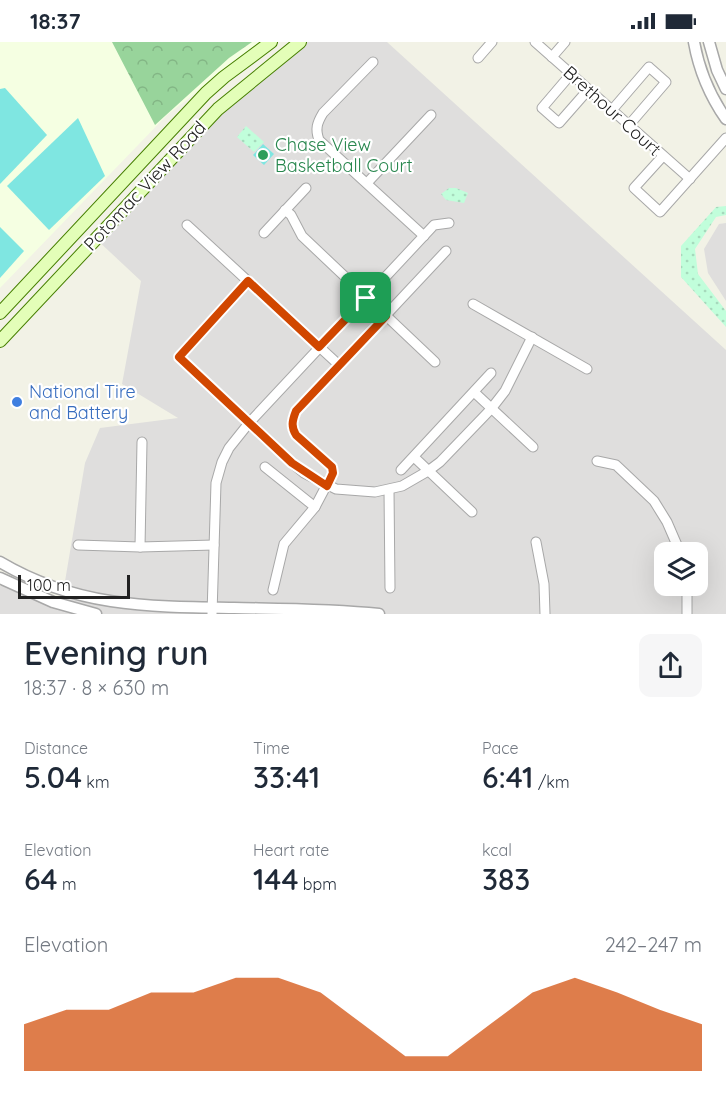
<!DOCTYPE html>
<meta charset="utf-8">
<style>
body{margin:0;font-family:Quicksand,sans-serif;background:#f6f6f7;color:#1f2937;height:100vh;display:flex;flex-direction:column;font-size:22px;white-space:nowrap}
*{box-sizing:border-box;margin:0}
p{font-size:20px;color:#747a83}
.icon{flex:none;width:33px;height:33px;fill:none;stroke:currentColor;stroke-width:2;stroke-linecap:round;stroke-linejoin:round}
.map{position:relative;height:572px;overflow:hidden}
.panel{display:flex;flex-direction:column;background:#fff;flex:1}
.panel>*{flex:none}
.controls{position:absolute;left:654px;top:500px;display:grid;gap:12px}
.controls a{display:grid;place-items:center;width:54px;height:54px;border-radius:12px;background:#fff;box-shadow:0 6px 24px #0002;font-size:30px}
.scale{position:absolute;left:18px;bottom:15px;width:112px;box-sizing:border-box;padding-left:6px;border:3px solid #212121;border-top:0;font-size:16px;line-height:21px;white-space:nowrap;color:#212121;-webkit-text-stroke:4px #fff;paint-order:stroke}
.pin{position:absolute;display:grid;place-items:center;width:51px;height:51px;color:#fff;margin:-26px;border-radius:12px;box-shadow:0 3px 9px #0006}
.round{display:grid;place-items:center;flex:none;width:63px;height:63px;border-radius:12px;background:#f6f6f7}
.headline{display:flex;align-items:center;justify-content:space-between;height:102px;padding:0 24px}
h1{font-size:33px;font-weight:600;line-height:45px}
.figures{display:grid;grid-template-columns:repeat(3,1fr);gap:9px;height:102px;padding:6px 24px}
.figures div{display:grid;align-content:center}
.figures b{font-size:30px;font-weight:600}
.figures small{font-size:16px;font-weight:400}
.figures p{font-size:16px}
.chart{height:168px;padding:12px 24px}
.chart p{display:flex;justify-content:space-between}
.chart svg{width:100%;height:108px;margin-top:6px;fill:#d14700;opacity:.7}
.status{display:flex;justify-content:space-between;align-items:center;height:42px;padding:0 30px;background:#fff;direction:ltr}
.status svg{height:16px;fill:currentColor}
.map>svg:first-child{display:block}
</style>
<div class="status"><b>18:37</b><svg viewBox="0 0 49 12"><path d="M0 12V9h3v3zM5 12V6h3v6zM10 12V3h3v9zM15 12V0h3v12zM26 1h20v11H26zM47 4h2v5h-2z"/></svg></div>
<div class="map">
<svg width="726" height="572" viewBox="0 0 726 572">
<defs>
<pattern id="forest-crowns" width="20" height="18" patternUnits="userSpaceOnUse" patternTransform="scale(1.5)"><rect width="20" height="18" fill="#98d49b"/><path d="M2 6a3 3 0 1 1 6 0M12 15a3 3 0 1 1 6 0" fill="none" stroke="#83b685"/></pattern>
<pattern id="park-dots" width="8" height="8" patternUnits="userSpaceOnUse" patternTransform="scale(1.5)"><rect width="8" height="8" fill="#c1fedb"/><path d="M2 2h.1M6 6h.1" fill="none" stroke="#a6d9bc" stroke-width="1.8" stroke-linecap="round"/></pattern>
</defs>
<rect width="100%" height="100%" fill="#f2f2e6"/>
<!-- residential -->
<g fill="#dfdedd" fill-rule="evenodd">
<path d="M 300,0 L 387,0 L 726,308 L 726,572 L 0,572 L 0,544 L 20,540 L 62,557 L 85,421 L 100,386 L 178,376 L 122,342 L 141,239 L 95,196 L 218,67 ZM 664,510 L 698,510 L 698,543 L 664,543 Z"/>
<path d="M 726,181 L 726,259 L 708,231 L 704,207 L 719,182 Z"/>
</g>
<!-- education -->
<path fill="#f5ffe2" d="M 0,0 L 262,0 L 167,73 L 0,246 Z"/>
<!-- forest -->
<path fill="url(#forest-crowns)" d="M 112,0 L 252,0 L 229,16 L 155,83 Z"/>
<!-- park -->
<g fill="url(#park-dots)">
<path d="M 246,84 L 264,100 L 254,110 L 237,95 Z"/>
<path d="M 449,146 L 456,146 L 468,151 L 464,161 L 446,158 L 441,152 Z"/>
<path d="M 726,164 L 726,173 L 716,175 L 695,207 L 698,232 L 726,269 L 726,285 L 681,235 L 681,204 L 716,165 Z"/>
</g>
<!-- pitch -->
<g fill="#7fe6e1">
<path d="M 5,46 L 47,93 L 0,142 L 0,47 Z"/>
<path d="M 78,76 L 105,134 L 49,188 L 7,144 Z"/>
<path d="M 263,102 L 274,112 L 264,123 L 253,113 Z"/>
<path d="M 0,185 L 24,209 L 0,236 Z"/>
</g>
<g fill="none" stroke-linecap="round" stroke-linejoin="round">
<defs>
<g id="minor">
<path d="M 535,0 L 690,137"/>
<path d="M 552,15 L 565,0"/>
<path d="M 478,16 L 492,0"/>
<path d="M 373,20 L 323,71 C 317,81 315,87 319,98 L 424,194"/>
<path d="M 571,32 L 542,66 L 559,81 L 588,48"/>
<path d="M 612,68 L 649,25 L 666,40 L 629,83"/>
<path d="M 663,114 L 634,146 L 660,170 L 726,96"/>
<path d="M 367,141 L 431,73"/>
<path d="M 285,168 L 291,173 L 302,194 L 435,320"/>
<path d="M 187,183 L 339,323"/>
<path d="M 264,191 L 306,146"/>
<path d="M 248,239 L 179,315 L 292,421 L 304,431 L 336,447 L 375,450 L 402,444 L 428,429 L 440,420 L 491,367 L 505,349 L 532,295"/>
<path d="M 473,262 L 587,327"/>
<path d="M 474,350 L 533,405"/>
<path d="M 414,415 L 472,470"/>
<path d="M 597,419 L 616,423 L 654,459 L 667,480 L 680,510"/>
<path d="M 265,425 L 315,465"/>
<path d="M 401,428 L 491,331"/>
<path d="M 389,448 L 390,546"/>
<path d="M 536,500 L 544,542 L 545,572"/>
<path d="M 78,503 L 140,505 L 214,503"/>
<path d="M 140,505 L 142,400"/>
<path d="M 687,543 L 687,572"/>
<path d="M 273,548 L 284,502 L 315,465 L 333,431 L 332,425 L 296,393 C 291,385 292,379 296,369 L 446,209"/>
<path d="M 212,572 L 216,441 L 222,420 L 229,406 L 249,381 L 434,183 L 449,181"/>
</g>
<g id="tertiary">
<path d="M 694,0 C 699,28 710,54 726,77"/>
<path d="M 709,0 L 717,28 L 726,47"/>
<path d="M 0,520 C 76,565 148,565 234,566 C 282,567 331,567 379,572"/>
<path d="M 0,536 L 53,560 L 96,572"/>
</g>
<g id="secondary">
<path d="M 0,271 L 206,51 L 224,35 L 271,0"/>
<path d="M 0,299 L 218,67 L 300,0"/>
</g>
</defs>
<!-- minor casing -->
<use href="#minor" stroke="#a8a8a8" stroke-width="11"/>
<!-- tertiary casing -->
<use href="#tertiary" stroke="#a8a8a8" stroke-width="13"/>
<!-- secondary casing -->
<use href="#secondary" stroke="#467f00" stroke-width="14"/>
<!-- minor -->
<use href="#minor" stroke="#fff" stroke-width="9"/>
<!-- tertiary -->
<use href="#tertiary" stroke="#fff" stroke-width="10"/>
<!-- secondary -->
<use href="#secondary" stroke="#e3feb8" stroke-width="12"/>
</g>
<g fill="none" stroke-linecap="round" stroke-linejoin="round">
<defs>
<path id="route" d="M 248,239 L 319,305 L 366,256 L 386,274 L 296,369 C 292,379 291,385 296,393 L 332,425 L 333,431 L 327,444 L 292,421 L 179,315 Z"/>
</defs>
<!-- route casing -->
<use href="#route" stroke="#fff" stroke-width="12"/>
<!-- route -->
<use href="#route" stroke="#d14700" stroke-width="8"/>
</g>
<!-- markers -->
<circle fill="#2e9e5b" stroke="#fff" stroke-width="2" cx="263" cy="113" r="6"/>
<circle fill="#3f7fe0" stroke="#fff" stroke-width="2" cx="17" cy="360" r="6"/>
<g text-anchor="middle" stroke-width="4.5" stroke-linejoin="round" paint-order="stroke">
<!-- street labels -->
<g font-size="18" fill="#212121" stroke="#fff">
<text transform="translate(612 69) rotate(42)" y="6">Brethour Court</text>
<text transform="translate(145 144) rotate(-47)" y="6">Potomac View Road</text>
</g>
<!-- leisure labels -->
<g font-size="18" fill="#27864d" stroke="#fff" text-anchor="start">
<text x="275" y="109">Chase View<tspan x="275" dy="21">Basketball Court</tspan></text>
</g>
<!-- shop labels -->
<g font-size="18" fill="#366cbe" stroke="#fff" text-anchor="start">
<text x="29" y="356">National Tire<tspan x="29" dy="21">and Battery</tspan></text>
</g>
</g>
</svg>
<div class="controls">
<a><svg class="icon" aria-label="layers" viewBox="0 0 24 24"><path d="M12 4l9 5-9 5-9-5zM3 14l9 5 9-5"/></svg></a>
</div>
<div class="scale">100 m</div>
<div class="pin" style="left:366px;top:256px;background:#1e9e55"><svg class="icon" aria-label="arrive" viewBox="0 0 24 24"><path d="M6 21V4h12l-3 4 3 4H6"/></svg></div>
</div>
<section class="panel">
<div class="headline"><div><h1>Evening run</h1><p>18:37 · 8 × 630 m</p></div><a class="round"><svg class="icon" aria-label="share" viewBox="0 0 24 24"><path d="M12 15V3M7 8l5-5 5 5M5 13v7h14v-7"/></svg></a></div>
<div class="figures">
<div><p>Distance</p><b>5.04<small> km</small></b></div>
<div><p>Time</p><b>33:41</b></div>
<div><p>Pace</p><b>6:41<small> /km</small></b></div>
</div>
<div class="figures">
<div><p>Elevation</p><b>64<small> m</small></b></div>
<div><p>Heart rate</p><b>144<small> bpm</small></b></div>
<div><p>kcal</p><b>383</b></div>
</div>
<div class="chart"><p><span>Elevation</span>242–247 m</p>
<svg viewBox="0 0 160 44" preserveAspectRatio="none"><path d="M0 44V25L10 19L20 19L30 12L40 12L50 6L60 6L70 12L80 25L90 38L100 38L110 25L120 12L130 6L140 12L150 19L160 25V44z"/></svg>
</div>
</section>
